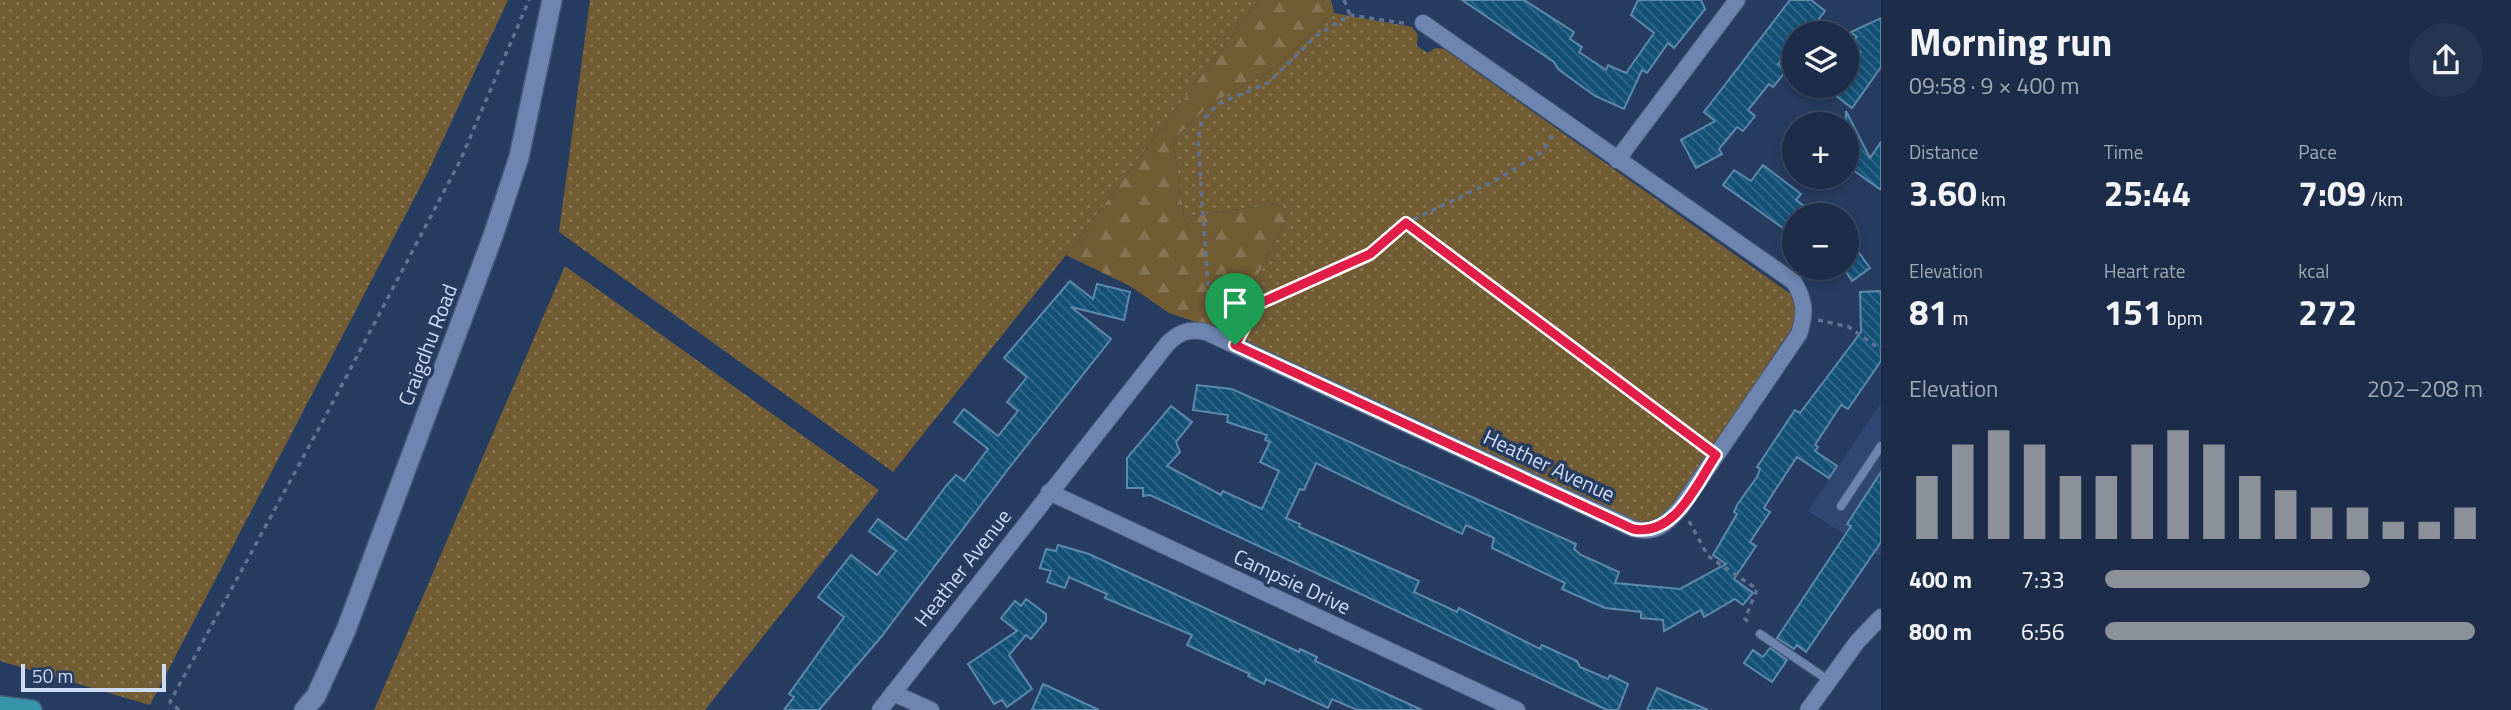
<!DOCTYPE html>
<meta charset="utf-8">
<style>
body{margin:0;font-family:"Titillium Web",sans-serif;background:#253550;color:#f1f3f6;height:100vh;display:flex;flex-direction:column;font-size:26px;white-space:nowrap}
*{box-sizing:border-box;margin:0}
p{font-size:23px;color:#a0a8b4}
.icon{flex:none;width:38px;height:38px;fill:none;stroke:currentColor;stroke-width:2;stroke-linecap:round;stroke-linejoin:round}
.map{position:relative;flex:1;overflow:hidden}
.sheet{display:flex;flex-direction:column;background:#1d2d49;width:630px}
.sheet>*{flex:none}
.buttons{position:absolute;left:1782px;top:21px;display:grid;gap:14px}
.buttons a{display:grid;place-items:center;width:77px;height:77px;border-radius:50%;background:#1d2d49;box-shadow:0 4px 10px #0003,0 0 0 2px #3b4961;font-size:35px}
.scale{position:absolute;left:21px;bottom:18px;width:145px;box-sizing:border-box;padding-left:7px;border:4px solid #cedcf3;border-top:0;font-size:19px;line-height:24px;white-space:nowrap;color:#cedcf3;-webkit-text-stroke:5px #273c61;paint-order:stroke}
.pin{position:absolute;display:grid;place-items:center;width:60px;height:60px;color:#fff;margin:-72px -30px;border-radius:50% 50% 50% 0;rotate:-45deg;box-shadow:0 0 7px #0007}
.pin .icon{rotate:45deg}
.round{display:grid;place-items:center;flex:none;width:74px;height:74px;border-radius:37px;background:#253550}
.headline{display:flex;align-items:center;justify-content:space-between;height:119px;padding:0 28px}
h1{font-size:38px;font-weight:700;line-height:52px}
.metrics{display:grid;grid-template-columns:repeat(3,1fr);gap:10px;height:119px;padding:7px 28px}
.metrics div{display:grid;align-content:center}
.metrics b{font-size:35px;font-weight:700}
.metrics small{font-size:19px;font-weight:400}
.metrics p{font-size:19px}
.chart{height:196px;padding:14px 28px}
.chart p{display:flex;justify-content:space-between}
.chart svg{width:100%;height:126px;margin-top:7px;stroke:#8c9099;stroke-width:6}
ul{padding:0 28px;list-style:none;font-size:23px}
li{display:grid;grid-template-columns:112px 84px 1fr;align-items:center;height:52px}
li i{height:18px;border-radius:9px;background:#8c9099}
main{display:flex;flex:1;min-height:0}
.map>svg:first-child{display:block}
</style>
<main>
<div class="map">
<svg width="1881" height="710" viewBox="0 0 1881 710">
<defs>
<pattern id="grass-dots" width="8" height="8" patternUnits="userSpaceOnUse" patternTransform="scale(1.75)"><rect width="8" height="8" fill="#725c34"/><path d="M2 2h.1M6 6h.1" fill="none" stroke="#857352" stroke-width="1.8" stroke-linecap="round"/></pattern>
<pattern id="forest-firs" width="22" height="20" patternUnits="userSpaceOnUse" patternTransform="scale(1.75)"><rect width="22" height="20" fill="#725c34"/><path d="M5 1l3.5 6h-7zM16 11l3.5 6h-7z" fill="#857352"/></pattern>
<pattern id="building-back-hatch" width="6" height="6" patternUnits="userSpaceOnUse" patternTransform="scale(1.75)"><rect width="6" height="6" fill="#145177"/><path d="M-1 5l2 2M0 0l6 6M5-1l2 2" fill="none" stroke="#35698b"/></pattern>
</defs>
<rect width="100%" height="100%" fill="#273c61"/>
<!-- built -->
<path fill="#304771" d="M 1881,403 L 1881,557 L 1808,511 Z"/>
<!-- grass -->
<g fill="url(#grass-dots)">
<path d="M 0,0 L 508,0 L 429,170 L 150,705 L 0,661 Z"/>
<path d="M 590,0 L 1259,0 L 1066,255 L 893,472 L 559,232 Z"/>
<path d="M 1334,13 L 1412,27 L 1418,35 L 1417,46 L 1428,53 L 1435,48 L 1444,49 L 1792,295 L 1797,310 L 1795,323 L 1670,512 C 1659,521 1650,524 1636,522 L 1229,333 L 1290,211 L 1276,204 L 1184,217 L 1173,140 L 1213,102 L 1271,71 Z"/>
<path d="M 565,266 L 879,490 L 705,710 L 374,710 Z"/>
</g>
<!-- forest -->
<path fill="url(#forest-firs)" d="M 1259,0 L 1331,0 L 1334,13 L 1271,71 L 1213,102 L 1173,140 L 1184,217 L 1276,204 L 1290,211 L 1229,333 L 1169,313 L 1130,286 L 1066,255 Z"/>
<!-- building -->
<g fill="url(#building-back-hatch)" stroke="#5c89a9" stroke-width="2">
<path d="M 1462,0 L 1524,0 L 1574,32 L 1570,39 L 1582,47 L 1579,52 L 1606,70 L 1608,65 L 1626,73 L 1654,33 L 1631,15 L 1638,0 L 1701,0 L 1705,9 L 1674,48 L 1668,43 L 1647,73 L 1642,70 L 1624,109 L 1595,96 L 1558,69 L 1554,62 Z"/>
<path d="M 1790,0 L 1811,0 L 1825,11 L 1808,33 L 1794,33 L 1794,43 L 1778,64 L 1786,71 L 1773,87 L 1769,84 L 1748,110 L 1755,116 L 1743,131 L 1737,127 L 1719,149 L 1722,154 L 1696,168 L 1681,140 L 1715,121 L 1704,112 Z"/>
<path d="M 1881,18 L 1881,67 L 1852,108 L 1836,96 L 1841,89 L 1838,86 L 1846,86 L 1846,73 L 1861,52 L 1851,42 L 1857,37 L 1851,32 Z"/>
<path d="M 1846,111 L 1870,158 L 1881,142 L 1881,190 L 1846,165 Z"/>
<path d="M 1763,165 L 1801,194 L 1796,200 L 1817,215 L 1794,215 L 1794,236 L 1723,185 L 1734,170 L 1751,181 Z"/>
<path d="M 1846,235 L 1870,268 L 1852,281 L 1846,272 Z"/>
<path d="M 1070,281 L 1093,299 L 1097,284 L 1130,292 L 1124,320 L 1071,307 L 1111,339 L 1009,468 L 881,637 L 819,710 L 784,710 L 794,697 L 789,694 L 844,617 L 818,597 L 851,555 L 877,575 L 896,551 L 869,531 L 878,519 L 906,540 L 946,486 L 956,475 L 964,481 L 988,449 L 954,422 L 964,409 L 998,436 L 1018,411 L 1007,402 L 1027,377 L 1004,358 Z"/>
<path d="M 1881,291 L 1881,361 L 1848,409 L 1841,405 L 1815,445 L 1818,447 L 1815,451 L 1837,466 L 1829,478 L 1797,457 L 1774,492 L 1764,508 L 1770,512 L 1750,542 L 1756,546 L 1734,579 L 1753,593 L 1743,605 L 1735,599 L 1704,617 L 1701,610 L 1664,631 L 1663,620 L 1641,618 L 1641,612 L 1605,608 L 1562,589 L 1565,583 L 1492,548 L 1494,538 L 1466,525 L 1462,534 L 1316,463 L 1304,490 L 1300,489 L 1286,518 L 1300,524 L 1299,527 L 1419,581 L 1414,592 L 1457,612 L 1459,608 L 1540,649 L 1542,645 L 1577,661 L 1580,667 L 1608,679 L 1610,675 L 1628,684 L 1618,710 L 1607,710 L 1150,495 L 1143,496 L 1143,488 L 1127,488 L 1127,458 L 1171,406 L 1192,422 L 1176,442 L 1180,452 L 1167,466 L 1221,495 L 1223,491 L 1262,509 L 1279,471 L 1260,462 L 1270,442 L 1265,440 L 1267,435 L 1227,422 L 1228,415 L 1193,410 L 1197,385 L 1232,389 L 1576,544 L 1574,549 L 1581,555 L 1619,572 L 1615,583 L 1680,589 L 1726,564 L 1713,555 L 1737,514 L 1734,512 L 1737,505 L 1757,477 L 1760,469 L 1757,467 L 1795,410 L 1800,413 L 1861,332 L 1860,292 Z"/>
<path d="M 1881,472 L 1881,542 L 1806,652 L 1797,645 L 1794,649 L 1777,638 L 1851,526 L 1847,524 Z"/>
<path d="M 1058,545 L 1089,554 L 1299,652 L 1300,649 L 1317,657 L 1315,661 L 1422,710 L 1357,710 L 1332,699 L 1328,708 L 1266,679 L 1264,684 L 1248,676 L 1250,674 L 1187,645 L 1192,635 L 1105,598 L 1107,594 L 1069,577 L 1065,588 L 1047,582 L 1051,571 L 1040,568 L 1046,549 L 1056,551 Z"/>
<path d="M 1026,599 L 1046,614 L 1046,621 L 1031,639 L 1026,635 L 1009,655 L 1032,689 L 1007,707 L 1002,700 L 994,704 L 968,664 L 1017,631 L 1001,618 L 1015,601 L 1021,606 Z"/>
<path d="M 1770,648 L 1787,660 L 1772,682 L 1744,663 L 1753,650 L 1763,657 Z"/>
<path d="M 1043,684 L 1099,710 L 1032,710 Z"/>
<path d="M 1657,688 L 1708,710 L 1647,710 Z"/>
</g>
<g fill="none" stroke-linecap="round" stroke-linejoin="round">
<defs>
<g id="service">
<path d="M 1841,506 L 1881,446"/>
<path d="M 1760,634 L 1828,680"/>
</g>
<g id="minor">
<path d="M 1617,160 L 1737,0"/>
<path d="M 1049,492 L 1517,710"/>
<path d="M 893,693 L 931,710"/>
<path d="M 880,710 L 1168,343 C 1181,331 1189,329 1206,332 L 1634,529 C 1657,534 1666,524 1681,507 L 1799,334 C 1806,313 1805,301 1794,282 L 1423,23"/>
<path d="M 1808,710 L 1857,642 L 1881,617"/>
</g>
<path id="secondary" d="M 304,710 L 316,696 L 346,630 L 493,236 L 519,157 L 552,0"/>
<path id="primary" d="M 0,706 L 32,710"/>
</defs>
<!-- service casing -->
<use href="#service" stroke="#485a79" stroke-width="10"/>
<!-- minor casing -->
<use href="#minor" stroke="#485a79" stroke-width="18"/>
<!-- secondary casing -->
<use href="#secondary" stroke="#485a79" stroke-width="22"/>
<!-- primary casing -->
<use href="#primary" stroke="#485a79" stroke-width="22"/>
<!-- path -->
<g stroke="#5f7292" stroke-width="3.5" stroke-dasharray="5 5" stroke-linecap="butt">
<path d="M 1344,0 L 1350,15"/>
<path d="M 1406,223 L 1704,446"/>
<path d="M 1210,316 L 1198,140 L 1202,121 L 1218,104 L 1268,83 L 1316,36 L 1350,15 L 1408,24"/>
<path d="M 1818,320 L 1849,327 L 1881,350"/>
<path d="M 1242,331 L 1256,305 L 1370,253 L 1406,223 L 1498,179 L 1542,152 L 1554,134"/>
<path d="M 1689,521 L 1708,556 L 1757,589 L 1745,619 L 1751,624"/>
<path d="M 179,710 L 170,702 L 325,417 L 460,161 L 529,0"/>
</g>
<!-- service -->
<use href="#service" stroke="#6d85af" stroke-width="8"/>
<!-- minor -->
<use href="#minor" stroke="#6d85af" stroke-width="16"/>
<!-- secondary -->
<use href="#secondary" stroke="#6d85af" stroke-width="19"/>
<!-- primary -->
<use href="#primary" stroke="#3695aa" stroke-width="19"/>
</g>
<g fill="none" stroke-linecap="round" stroke-linejoin="round">
<defs>
<path id="route" d="M 1406,223 L 1716,455 C 1696,485 1675,537 1633,529 L 1235,345 L 1256,305 L 1370,254 Z"/>
</defs>
<!-- route casing -->
<use href="#route" stroke="#fff" stroke-width="14"/>
<!-- route -->
<use href="#route" stroke="#e11d48" stroke-width="9"/>
</g>
<g text-anchor="middle" stroke-width="7" stroke-linejoin="round" paint-order="stroke">
<!-- street labels -->
<g font-size="21" fill="#cedcf3" stroke="#273c61">
<text transform="translate(428 345) rotate(-69)" y="7">Craigdhu Road</text>
<text transform="translate(1549 466) rotate(25)" y="7">Heather Avenue</text>
<text transform="translate(963 568) rotate(-52)" y="7">Heather Avenue</text>
<text transform="translate(1292 582) rotate(25)" y="7">Campsie Drive</text>
</g>
</g>
</svg>
<div class="buttons">
<a><svg class="icon" aria-label="layers" viewBox="0 0 24 24"><path d="M12 4l9 5-9 5-9-5zM3 14l9 5 9-5"/></svg></a>
<a>+</a>
<a>−</a>
</div>
<div class="scale">50 m</div>
<div class="pin" style="left:1235px;top:345px;background:#1e9e55"><svg class="icon" aria-label="arrive" viewBox="0 0 24 24"><path d="M6 21V4h12l-3 4 3 4H6"/></svg></div>
</div>
<section class="sheet">
<div class="headline"><div><h1>Morning run</h1><p>09:58 · 9 × 400 m</p></div><a class="round"><svg class="icon" aria-label="share" viewBox="0 0 24 24"><path d="M12 15V3M7 8l5-5 5 5M5 13v7h14v-7"/></svg></a></div>
<div class="metrics">
<div><p>Distance</p><b>3.60<small> km</small></b></div>
<div><p>Time</p><b>25:44</b></div>
<div><p>Pace</p><b>7:09<small> /km</small></b></div>
</div>
<div class="metrics">
<div><p>Elevation</p><b>81<small> m</small></b></div>
<div><p>Heart rate</p><b>151<small> bpm</small></b></div>
<div><p>kcal</p><b>272</b></div>
</div>
<div class="chart"><p><span>Elevation</span>202–208 m</p>
<svg viewBox="0 0 160 44" preserveAspectRatio="none"><path d="M5 44V22M15 44V11M25 44V6M35 44V11M45 44V22M55 44V22M65 44V11M75 44V6M85 44V11M95 44V22M105 44V27M115 44V33M125 44V33M135 44V38M145 44V38M155 44V33"/></svg>
</div>
<ul>
<li><b>400 m</b>7:33<i style="width:70%"></i></li>
<li><b>800 m</b>6:56<i style="width:98%"></i></li>
</ul>
</section>
</main>
